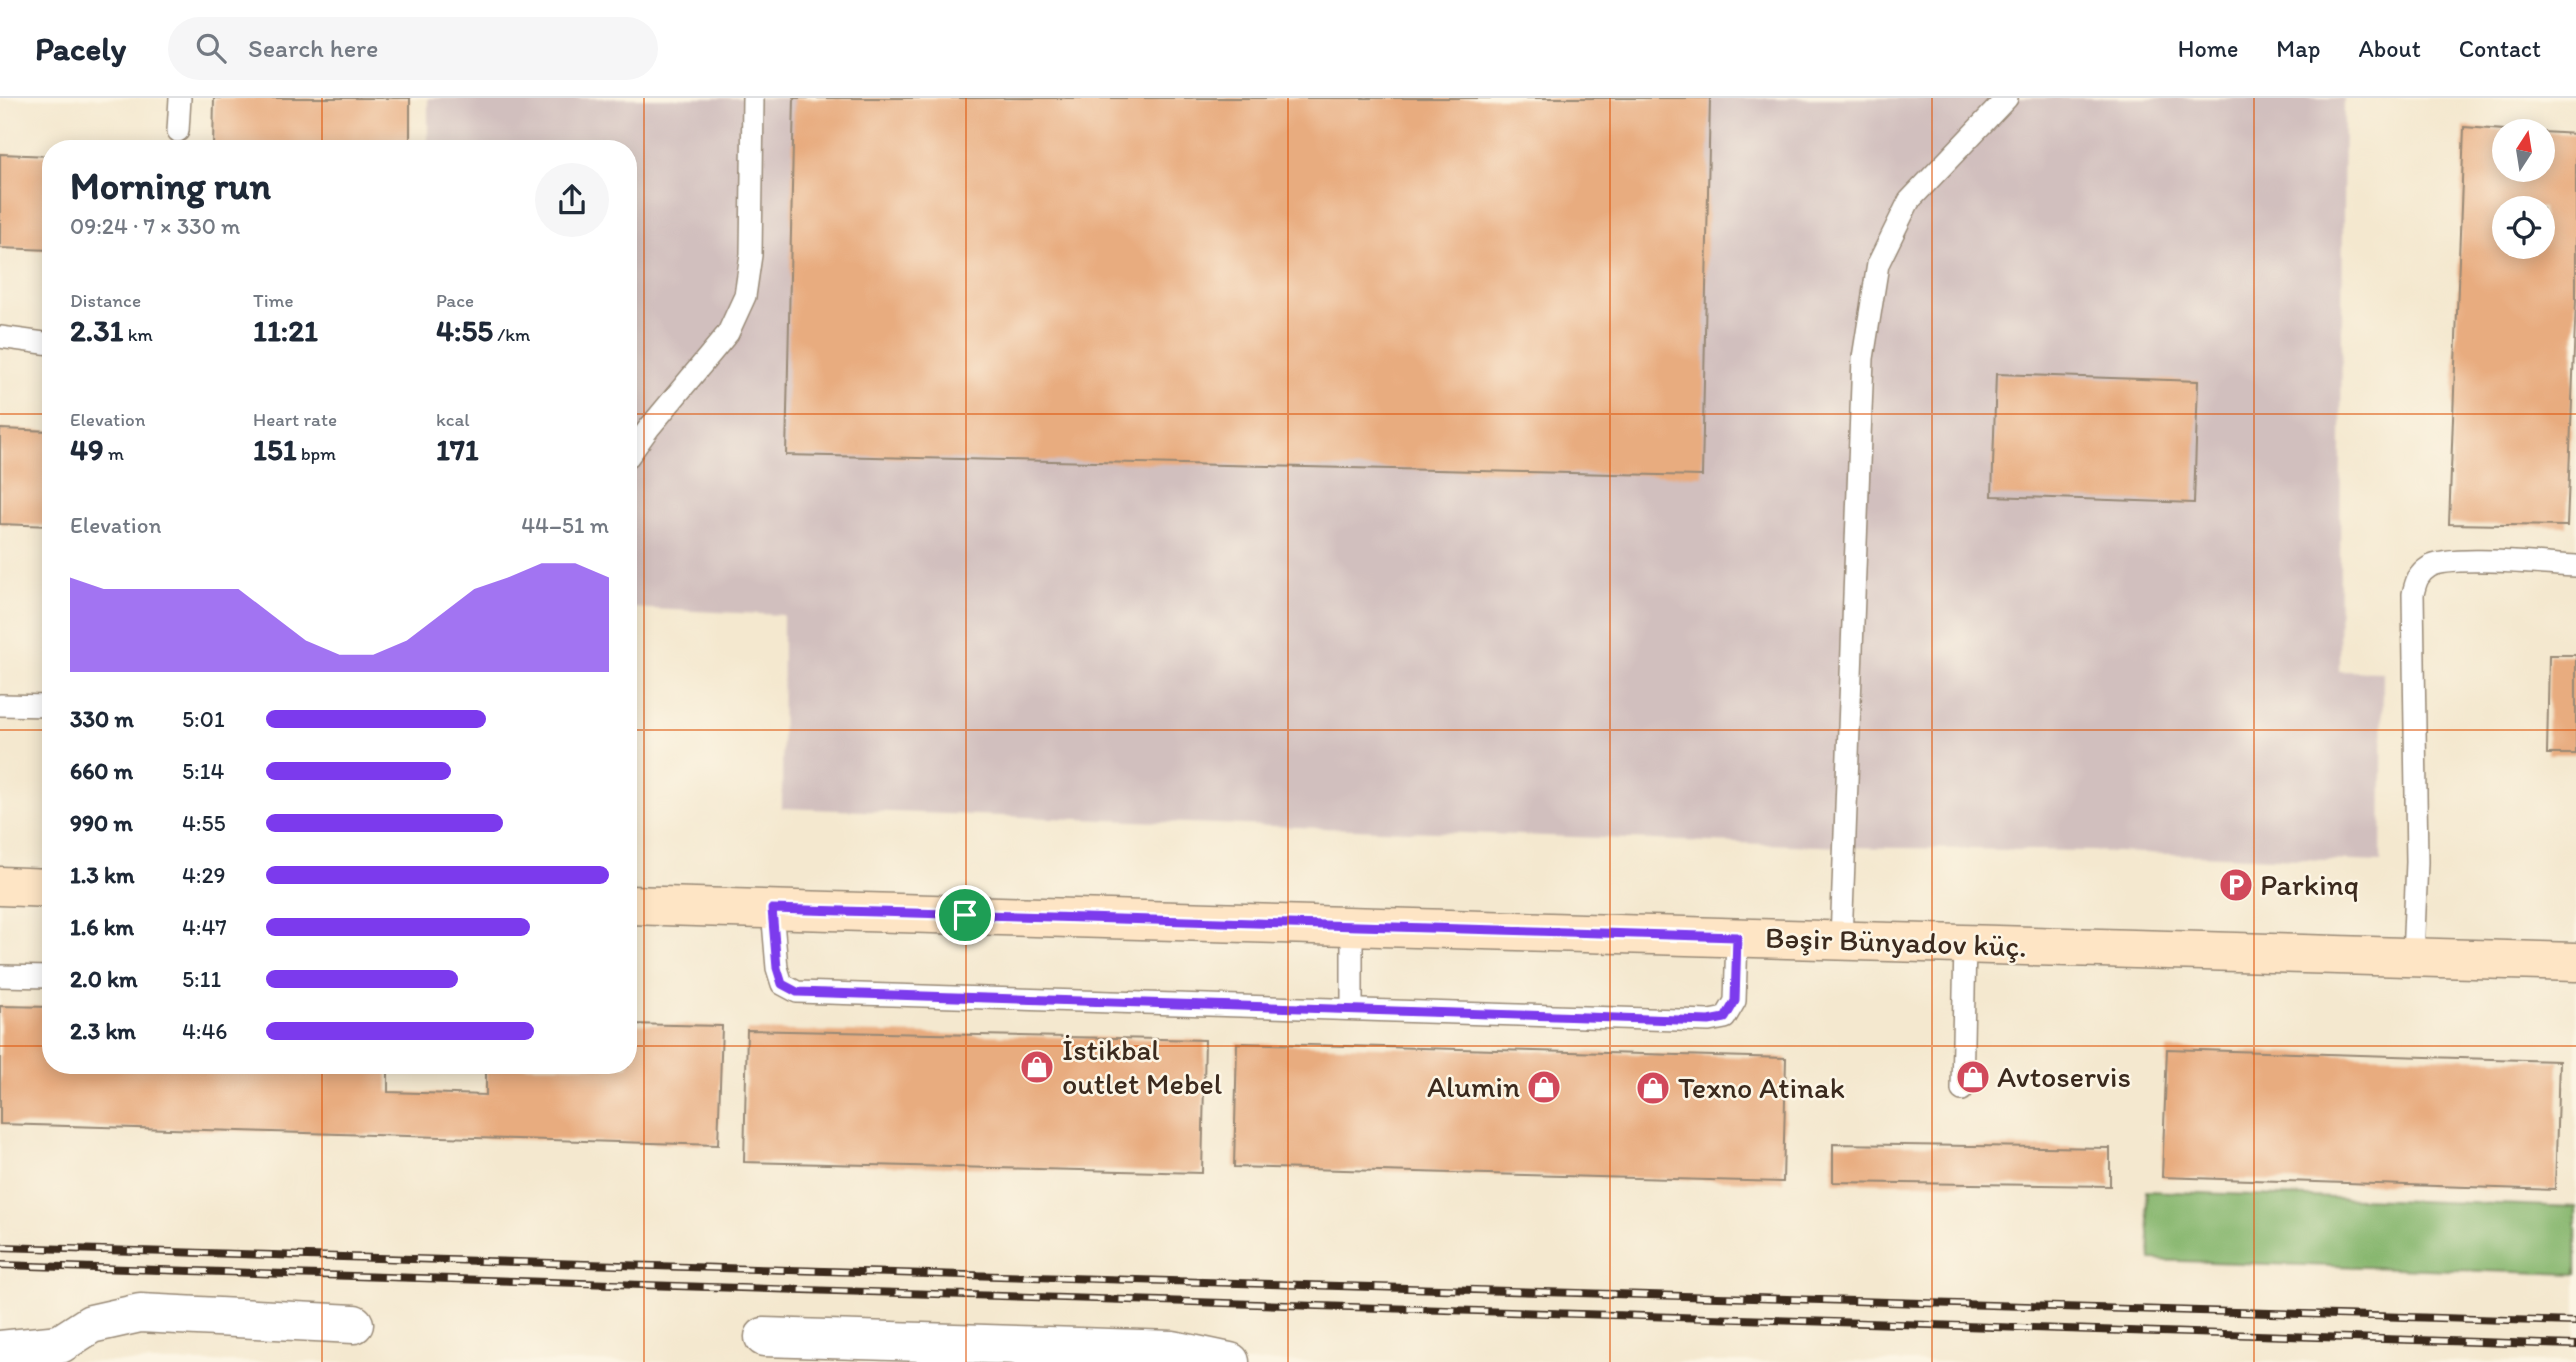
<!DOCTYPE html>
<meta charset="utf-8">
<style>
body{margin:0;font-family:Itim,sans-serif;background:#f6f6f7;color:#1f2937;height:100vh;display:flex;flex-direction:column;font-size:26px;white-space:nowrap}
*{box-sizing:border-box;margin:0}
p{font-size:23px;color:#747a83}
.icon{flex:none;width:38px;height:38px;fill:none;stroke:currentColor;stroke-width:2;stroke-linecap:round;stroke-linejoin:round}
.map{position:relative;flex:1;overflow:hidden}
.drawer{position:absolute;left:42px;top:42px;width:595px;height:934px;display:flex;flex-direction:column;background:#fff;border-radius:28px;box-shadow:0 4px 18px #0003}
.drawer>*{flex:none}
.needle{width:46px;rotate:12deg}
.controls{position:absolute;left:2492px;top:21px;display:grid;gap:14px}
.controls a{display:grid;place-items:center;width:63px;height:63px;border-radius:50%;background:#fff;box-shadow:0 4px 18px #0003;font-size:35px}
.pin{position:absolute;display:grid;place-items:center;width:60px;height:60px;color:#fff;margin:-30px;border:4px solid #fff;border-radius:50%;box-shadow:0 2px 7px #0007}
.round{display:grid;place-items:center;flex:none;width:74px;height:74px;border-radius:37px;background:#f6f6f7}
.headline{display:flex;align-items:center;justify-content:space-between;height:119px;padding:0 28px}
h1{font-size:38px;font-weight:700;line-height:52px}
.figures{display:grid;grid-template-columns:repeat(3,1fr);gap:10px;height:119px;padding:7px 28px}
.figures div{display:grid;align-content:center}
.figures b{font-size:30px;font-weight:700}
.figures small{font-size:19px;font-weight:400}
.figures p{font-size:19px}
.chart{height:196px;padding:14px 28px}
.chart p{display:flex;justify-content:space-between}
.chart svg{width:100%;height:126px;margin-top:7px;fill:#7c3aed;opacity:.7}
ul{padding:0 28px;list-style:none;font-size:23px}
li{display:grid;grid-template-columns:112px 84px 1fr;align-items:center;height:52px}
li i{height:18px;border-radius:9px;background:#7c3aed}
header{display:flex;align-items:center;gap:42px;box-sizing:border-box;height:98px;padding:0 35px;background:#fff;border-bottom:2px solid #e0e1e3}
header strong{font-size:33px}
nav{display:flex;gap:38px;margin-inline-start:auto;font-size:24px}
.search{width:490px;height:63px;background:#f6f6f7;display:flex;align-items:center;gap:18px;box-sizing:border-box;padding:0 24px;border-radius:38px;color:#747a83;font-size:26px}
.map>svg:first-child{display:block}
</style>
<header>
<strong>Pacely</strong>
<div class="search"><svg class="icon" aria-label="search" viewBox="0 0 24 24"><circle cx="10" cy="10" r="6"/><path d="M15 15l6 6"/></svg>Search here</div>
<nav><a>Home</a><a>Map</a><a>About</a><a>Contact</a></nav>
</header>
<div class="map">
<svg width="2576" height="1264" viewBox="0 0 2576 1264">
<rect width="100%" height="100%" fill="#fcf5e5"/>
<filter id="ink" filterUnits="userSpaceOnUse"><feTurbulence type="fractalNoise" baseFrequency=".0143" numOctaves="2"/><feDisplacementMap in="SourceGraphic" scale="14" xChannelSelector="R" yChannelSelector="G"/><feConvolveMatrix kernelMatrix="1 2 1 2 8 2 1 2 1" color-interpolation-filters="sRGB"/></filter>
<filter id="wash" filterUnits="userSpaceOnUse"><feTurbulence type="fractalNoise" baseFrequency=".00686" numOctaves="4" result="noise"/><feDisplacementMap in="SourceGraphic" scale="28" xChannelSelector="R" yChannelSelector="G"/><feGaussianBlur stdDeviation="1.57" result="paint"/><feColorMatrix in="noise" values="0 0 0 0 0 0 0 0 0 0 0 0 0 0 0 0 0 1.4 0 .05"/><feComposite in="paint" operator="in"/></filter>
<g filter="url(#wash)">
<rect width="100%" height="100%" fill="#f4e8cf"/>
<!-- industrial -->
<path fill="#d1bfbe" d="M 428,0 L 2344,0 L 2339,573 L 2383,574 L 2381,764 L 2091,753 L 1845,749 L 782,710 L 783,517 L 628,510 L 628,51 L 428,51 Z"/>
<!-- forest -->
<path fill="#88b770" stroke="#627047" stroke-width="2" d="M 2146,1093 L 2576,1109 L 2576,1176 L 2151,1162 Z"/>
<g id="blocks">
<!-- building -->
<g fill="#e8ac7f" fill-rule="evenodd">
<path d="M 214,0 L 410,0 L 410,51 L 213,51 Z"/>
<path d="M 794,0 L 1710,0 L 1702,378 L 786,357 Z"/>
<path d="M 2464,29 L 2504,32 L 2504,72 L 2543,72 L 2543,34 L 2576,36 L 2576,202 L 2567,428 L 2449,426 ZM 2504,110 L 2543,110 L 2543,149 L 2504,149 Z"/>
<path d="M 0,56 L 51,58 L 51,152 L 0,150 Z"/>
<path d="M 1996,276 L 2198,283 L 2194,405 L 1992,398 Z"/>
<path d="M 0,331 L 51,333 L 51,428 L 0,426 Z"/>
<path d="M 2549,557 L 2576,557 L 2576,656 L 2547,656 Z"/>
<path d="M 0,908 L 51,909 L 51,968 L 388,968 L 388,994 L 486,997 L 486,968 L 628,968 L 628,926 L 722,928 L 718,1047 L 0,1026 Z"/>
<path d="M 747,932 L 1205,942 L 1202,1075 L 744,1064 Z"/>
<path d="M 1237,945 L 1786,960 L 1783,1084 L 1234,1069 Z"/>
<path d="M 2167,951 L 2559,963 L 2555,1092 L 2162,1079 Z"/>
<path d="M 1833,1046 L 2110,1050 L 2110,1088 L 1833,1084 Z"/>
</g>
</g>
</g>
<g filter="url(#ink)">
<use href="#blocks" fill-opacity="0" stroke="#988976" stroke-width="2"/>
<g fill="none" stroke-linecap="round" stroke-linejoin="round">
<defs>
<g id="lane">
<path d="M 178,33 L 180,0"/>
<path d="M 0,239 L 51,246"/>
<path d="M 628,359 L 649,330 L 728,235 L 745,198 L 751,157 L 753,0"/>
<path d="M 0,607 L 51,608"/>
<path d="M 772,811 L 777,870 L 782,886 L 797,894 L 1709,923 L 1725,920 L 1735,903 L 1737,839"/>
<path d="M 1841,842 L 1863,260 L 1878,166 L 1909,103 L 2007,0"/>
<path d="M 2413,859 L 2417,764 L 2413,496 C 2416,483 2418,476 2429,469 C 2450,456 2547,467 2576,468"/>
<path d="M 0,878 L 51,879"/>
<path d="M 1352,911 L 1352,828"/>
<path d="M 1962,992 L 1965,846"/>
</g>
<g id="street">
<path d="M 764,1239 L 1173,1252 L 1230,1264"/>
<path d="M 0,1252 L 60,1246 L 91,1226 L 140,1215 L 354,1226"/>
</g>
<g id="secondary">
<path d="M 0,788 L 51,790"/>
<path d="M 628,807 L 2576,864"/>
</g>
</defs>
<!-- lane casing -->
<use href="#lane" stroke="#988976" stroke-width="24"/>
<!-- street casing -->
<use href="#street" stroke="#988976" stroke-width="41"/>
<!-- secondary casing -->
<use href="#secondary" stroke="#988976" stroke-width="41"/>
<!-- lane -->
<use href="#lane" stroke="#fff" stroke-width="21"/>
<!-- street -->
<use href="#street" stroke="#fff" stroke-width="38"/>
<!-- secondary -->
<use href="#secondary" stroke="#fee5c5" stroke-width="38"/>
<defs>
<g id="rail">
<path d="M 0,1149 L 2576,1224"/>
<path d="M 0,1167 L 2576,1247"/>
</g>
</defs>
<!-- rail casing -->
<use href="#rail" stroke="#3b2a1e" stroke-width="8"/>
<!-- rail -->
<use href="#rail" stroke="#fcf5e5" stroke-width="5" stroke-dasharray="16" stroke-linecap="butt"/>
</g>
</g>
<g fill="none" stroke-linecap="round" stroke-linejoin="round" filter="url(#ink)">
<defs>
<path id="route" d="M 772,811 L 1737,839 L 1735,903 L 1725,920 L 1709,923 L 797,894 L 782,886 L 777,870 Z"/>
</defs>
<!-- route casing -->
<use href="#route" stroke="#fff" stroke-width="14"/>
<!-- route -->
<use href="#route" stroke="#7c3aed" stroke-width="9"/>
</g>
<!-- grid -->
<path fill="none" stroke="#df570d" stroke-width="2" stroke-opacity="0.55" d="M 322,0 L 322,51M 644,0 L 644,1264M 966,0 L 966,1264M 1288,0 L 1288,1264M 1610,0 L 1610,1264M 1932,0 L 1932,1264M 2254,0 L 2254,1264M 0,316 L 51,316M 628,316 L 2576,316M 0,632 L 51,632M 628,632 L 2576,632M 0,948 L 51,948M 628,948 L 2576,948M 322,968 L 322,1264"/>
<!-- icons -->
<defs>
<symbol id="parking-disc" viewBox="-11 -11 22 22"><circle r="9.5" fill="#d1495b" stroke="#fcf5e5"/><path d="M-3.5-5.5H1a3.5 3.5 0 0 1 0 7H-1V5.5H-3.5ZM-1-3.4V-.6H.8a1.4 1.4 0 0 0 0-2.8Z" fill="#fff"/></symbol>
<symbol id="shop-disc" viewBox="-11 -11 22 22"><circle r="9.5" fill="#d1495b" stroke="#fcf5e5"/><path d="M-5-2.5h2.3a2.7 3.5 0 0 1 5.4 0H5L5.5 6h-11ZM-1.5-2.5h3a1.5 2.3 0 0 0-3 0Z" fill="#fff"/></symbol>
</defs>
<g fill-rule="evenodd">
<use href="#parking-disc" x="2217" y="768" width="38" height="38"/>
<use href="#shop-disc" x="1018" y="950" width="38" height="38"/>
<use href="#shop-disc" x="1954" y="960" width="38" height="38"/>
<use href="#shop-disc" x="1525" y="970" width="38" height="38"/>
<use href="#shop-disc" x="1634" y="971" width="38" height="38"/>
</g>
<g text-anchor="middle" stroke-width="5" stroke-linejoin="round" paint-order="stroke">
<!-- poi labels -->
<g font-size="30" fill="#3b2a1e" stroke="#fcf5e5" text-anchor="start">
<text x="2260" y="797">Parkinq</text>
<text x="1062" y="962">İstikbal<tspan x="1062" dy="34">outlet Mebel</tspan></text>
<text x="1997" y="989">Avtoservis</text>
<text x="1520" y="999" text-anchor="end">Alumin</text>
<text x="1678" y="1000">Texno Atinak</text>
</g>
<!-- street labels -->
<g font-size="30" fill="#3b2a1e" stroke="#fcf5e5">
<text transform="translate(1896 844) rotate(2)" y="10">Bəşir Bünyadov küç.</text>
</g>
</g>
</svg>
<div class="controls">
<a><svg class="needle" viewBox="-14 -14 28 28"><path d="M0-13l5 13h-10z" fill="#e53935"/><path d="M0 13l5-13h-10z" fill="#747a83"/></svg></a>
<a><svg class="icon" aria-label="locate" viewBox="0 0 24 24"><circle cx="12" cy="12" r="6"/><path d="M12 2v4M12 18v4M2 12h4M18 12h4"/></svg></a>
</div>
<div class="pin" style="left:965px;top:817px;background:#1e9e55"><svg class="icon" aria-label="arrive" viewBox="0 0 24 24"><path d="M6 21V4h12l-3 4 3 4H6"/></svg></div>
<section class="drawer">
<div class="headline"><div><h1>Morning run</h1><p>09:24 · 7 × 330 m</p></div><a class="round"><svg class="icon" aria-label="share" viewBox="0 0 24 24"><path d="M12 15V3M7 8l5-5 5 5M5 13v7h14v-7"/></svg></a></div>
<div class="figures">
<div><p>Distance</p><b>2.31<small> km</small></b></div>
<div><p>Time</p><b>11:21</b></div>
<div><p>Pace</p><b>4:55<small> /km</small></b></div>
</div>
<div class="figures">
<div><p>Elevation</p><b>49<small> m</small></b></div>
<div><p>Heart rate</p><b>151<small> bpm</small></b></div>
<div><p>kcal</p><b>171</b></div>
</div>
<div class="chart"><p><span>Elevation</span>44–51 m</p>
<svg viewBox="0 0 160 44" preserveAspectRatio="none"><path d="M0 44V11L10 15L20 15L30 15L40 15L50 15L60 24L70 33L80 38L90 38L100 33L110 24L120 15L130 11L140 6L150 6L160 11V44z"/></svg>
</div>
<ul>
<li><b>330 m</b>5:01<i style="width:64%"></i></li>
<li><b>660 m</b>5:14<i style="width:54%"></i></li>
<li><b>990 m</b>4:55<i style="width:69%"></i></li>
<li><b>1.3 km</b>4:29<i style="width:100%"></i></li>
<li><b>1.6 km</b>4:47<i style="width:77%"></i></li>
<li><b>2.0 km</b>5:11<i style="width:56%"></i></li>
<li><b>2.3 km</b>4:46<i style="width:78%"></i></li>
</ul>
</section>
</div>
